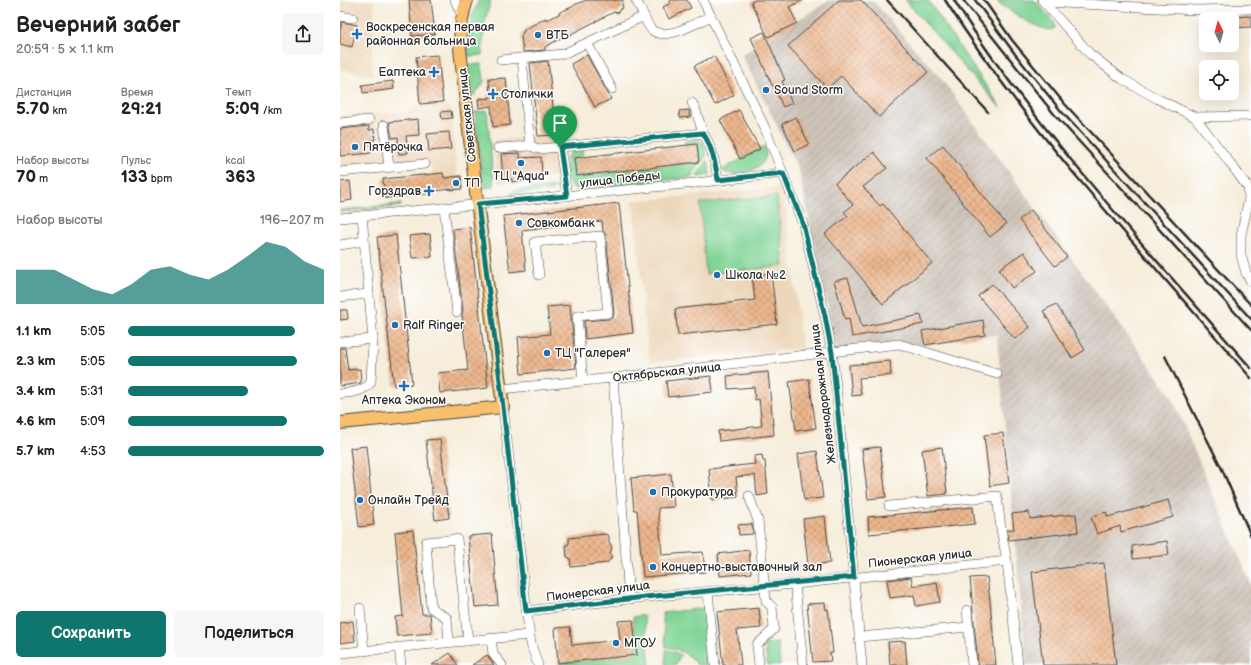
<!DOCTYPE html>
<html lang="ru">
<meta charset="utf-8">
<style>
body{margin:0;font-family:"Balsamiq Sans",sans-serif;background:#f6f6f6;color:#222;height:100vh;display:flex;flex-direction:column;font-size:15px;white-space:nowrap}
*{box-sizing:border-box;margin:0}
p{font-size:13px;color:#767676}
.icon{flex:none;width:22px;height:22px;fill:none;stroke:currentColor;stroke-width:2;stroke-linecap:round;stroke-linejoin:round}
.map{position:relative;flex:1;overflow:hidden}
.details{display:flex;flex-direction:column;background:#fff;width:340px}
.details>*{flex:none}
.needle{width:26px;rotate:355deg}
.fabs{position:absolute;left:859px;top:12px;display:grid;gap:8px}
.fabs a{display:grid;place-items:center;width:40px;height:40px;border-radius:6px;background:#fff;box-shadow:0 4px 16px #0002;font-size:20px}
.pin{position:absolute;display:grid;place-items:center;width:34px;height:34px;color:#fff;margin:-41px -17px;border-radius:50% 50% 50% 0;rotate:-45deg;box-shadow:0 0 4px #0007}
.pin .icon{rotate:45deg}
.round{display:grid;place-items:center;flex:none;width:42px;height:42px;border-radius:6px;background:#f6f6f6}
.overview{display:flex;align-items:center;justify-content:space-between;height:68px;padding:0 16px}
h1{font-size:22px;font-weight:700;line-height:30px}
.metrics{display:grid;grid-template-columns:repeat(3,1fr);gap:6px;height:68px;padding:4px 16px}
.metrics div{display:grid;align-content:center}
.metrics b{font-size:17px;font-weight:700}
.metrics small{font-size:11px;font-weight:400}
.metrics p{font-size:11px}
.chart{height:112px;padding:8px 16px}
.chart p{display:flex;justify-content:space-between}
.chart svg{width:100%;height:72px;margin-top:4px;fill:#0f766e;opacity:.7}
.button{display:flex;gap:8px;margin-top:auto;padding:8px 16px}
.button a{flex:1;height:46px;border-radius:6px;background:#0f766e;color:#fff;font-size:16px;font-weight:700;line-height:46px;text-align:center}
.button a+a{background:#f6f6f6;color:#222}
ul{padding:0 16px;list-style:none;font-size:13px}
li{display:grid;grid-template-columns:64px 48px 1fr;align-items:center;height:30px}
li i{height:10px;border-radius:5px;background:#0f766e}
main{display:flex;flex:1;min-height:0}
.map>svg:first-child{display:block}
</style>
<main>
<section class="details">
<div class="overview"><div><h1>Вечерний забег</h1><p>20:59 · 5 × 1.1 km</p></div><a class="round"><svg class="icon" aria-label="share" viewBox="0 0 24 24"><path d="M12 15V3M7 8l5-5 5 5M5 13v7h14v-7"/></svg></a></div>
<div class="metrics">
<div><p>Дистанция</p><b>5.70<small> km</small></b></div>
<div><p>Время</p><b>29:21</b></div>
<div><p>Темп</p><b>5:09<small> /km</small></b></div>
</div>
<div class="metrics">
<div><p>Набор высоты</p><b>70<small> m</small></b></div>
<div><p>Пульс</p><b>133<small> bpm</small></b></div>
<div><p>kcal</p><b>363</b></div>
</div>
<div class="chart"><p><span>Набор высоты</span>196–207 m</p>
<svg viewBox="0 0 160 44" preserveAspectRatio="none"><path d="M0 44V23L10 23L20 23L30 29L40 35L50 38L60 32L70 23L80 21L90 26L100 29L110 23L120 15L130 6L140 9L150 18L160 23V44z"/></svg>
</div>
<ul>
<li><b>1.1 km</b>5:05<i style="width:85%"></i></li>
<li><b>2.3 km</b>5:05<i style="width:86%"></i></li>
<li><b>3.4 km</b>5:31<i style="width:61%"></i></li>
<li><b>4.6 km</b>5:09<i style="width:81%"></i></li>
<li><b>5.7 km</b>4:53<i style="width:100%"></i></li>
</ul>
<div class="button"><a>Сохранить</a><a>Поделиться</a></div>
</section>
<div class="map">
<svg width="911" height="665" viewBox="0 0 911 665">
<defs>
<pattern id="industrial-furrows" width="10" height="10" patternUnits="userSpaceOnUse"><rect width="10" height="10" fill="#ccc2b8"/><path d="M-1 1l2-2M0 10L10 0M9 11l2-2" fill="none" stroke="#afa79e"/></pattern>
<pattern id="building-cross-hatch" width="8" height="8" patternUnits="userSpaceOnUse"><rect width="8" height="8" fill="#edb78e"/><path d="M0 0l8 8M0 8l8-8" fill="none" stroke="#c09574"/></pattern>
</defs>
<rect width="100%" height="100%" fill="#fff"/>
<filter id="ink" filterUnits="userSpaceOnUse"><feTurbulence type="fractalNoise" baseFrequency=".025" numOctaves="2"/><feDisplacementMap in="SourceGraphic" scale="8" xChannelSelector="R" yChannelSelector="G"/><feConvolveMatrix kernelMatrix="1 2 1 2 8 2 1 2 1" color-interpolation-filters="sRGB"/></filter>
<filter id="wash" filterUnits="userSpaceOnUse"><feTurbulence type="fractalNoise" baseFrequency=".012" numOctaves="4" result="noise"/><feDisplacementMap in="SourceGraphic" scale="16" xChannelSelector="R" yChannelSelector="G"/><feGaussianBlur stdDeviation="0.9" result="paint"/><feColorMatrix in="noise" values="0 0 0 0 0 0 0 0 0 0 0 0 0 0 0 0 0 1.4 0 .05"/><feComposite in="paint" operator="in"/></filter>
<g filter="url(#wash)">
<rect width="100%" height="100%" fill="#f6edda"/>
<!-- built -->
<g fill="#edd7ba">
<path d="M 0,0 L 34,0 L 32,76 L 2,69 L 0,78 Z"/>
<path d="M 103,102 L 111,111 L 117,176 L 122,189 L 94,192 L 91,165 L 0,174 L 0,116 L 66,112 L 80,104 Z"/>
<path d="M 223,134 L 227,176 L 158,183 L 154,140 Z"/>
<path d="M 443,187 L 462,349 L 309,362 L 293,201 Z"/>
</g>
<!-- industrial -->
<path fill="url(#industrial-furrows)" d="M 490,0 L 532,0 L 601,78 L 832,397 L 911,584 L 911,665 L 686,665 L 657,335 L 498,354 L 459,171 L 402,55 Z"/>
<!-- green -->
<g fill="#81d496" stroke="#568060">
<path d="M 139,0 L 151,0 L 145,21 L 142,55 L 128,56 C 126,33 129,21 139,0 Z"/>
<path d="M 565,0 L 588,0 L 661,108 L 655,102 Z"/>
<path d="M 657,0 L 694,0 L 714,22 L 715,28 L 710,30 C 690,26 676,14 659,3 Z"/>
<path d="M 142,64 L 144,82 L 135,95 L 133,95 L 131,84 L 129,65 Z"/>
<path d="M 147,111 L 154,187 L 143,188 L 135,112 Z"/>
<path d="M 358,140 L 364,143 L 366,156 L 352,175 L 353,177 L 243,189 C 238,189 234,189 231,186 C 225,181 224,158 230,153 C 233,150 238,150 242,150 L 243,157 L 234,158 L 236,176 L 359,162 L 345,146 L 345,141 Z"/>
<path d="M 425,146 C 426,151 427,157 423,162 C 415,172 395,177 384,172 L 382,170 Z"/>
<path d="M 368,160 L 370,175 L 358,177 L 357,175 Z"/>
<path d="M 217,187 L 211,191 L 170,195 L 175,190 Z"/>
<path d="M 437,196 L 444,266 L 366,274 L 360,203 Z"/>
<path d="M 61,204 L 61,206 L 0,212 L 0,210 Z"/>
<path d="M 365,608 L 371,665 L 357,665 C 350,654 339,649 326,647 L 322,613 Z"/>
<path d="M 304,615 L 310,665 L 219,665 L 219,663 L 296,655 L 293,617 Z"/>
<path d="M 438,643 L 440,665 L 427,665 L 425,644 Z"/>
<path d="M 326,650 L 334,652 L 341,655 L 335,665 L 326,665 Z"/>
</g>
<g id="blocks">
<!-- building -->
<g fill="url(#building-cross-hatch)">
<path d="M 69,0 L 91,0 L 95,34 L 72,36 Z"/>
<path d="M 246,0 L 283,0 L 282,5 L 283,8 L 279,10 L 278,13 L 274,12 L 231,34 L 230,35 L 227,37 L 225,36 L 205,47 L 205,50 L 183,52 L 181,36 L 185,29 L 206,18 L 207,20 L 219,14 L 220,12 L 232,7 L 236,4 L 237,4 Z"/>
<path d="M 329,0 L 347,0 L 351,8 L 329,19 L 323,7 L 331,3 Z"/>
<path d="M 415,0 L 464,0 L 449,7 L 457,23 L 428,37 L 411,2 Z"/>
<path d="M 499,0 L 521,0 L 588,72 L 539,117 L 501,76 L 490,86 L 487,88 L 448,46 Z"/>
<path d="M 911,16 L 911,27 L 892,28 L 892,17 Z"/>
<path d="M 2,22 L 17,25 L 12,47 L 0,44 L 0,30 Z"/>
<path d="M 424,32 L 445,80 L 442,81 L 452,103 L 443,107 L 433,85 L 432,85 L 411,38 Z"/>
<path d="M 98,55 L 103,102 L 80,104 L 76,57 Z"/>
<path d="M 247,55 L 271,99 L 255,107 L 231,64 Z"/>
<path d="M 374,56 L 394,95 L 375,105 L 354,66 Z"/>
<path d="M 208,61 L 216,135 L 198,136 L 190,63 Z"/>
<path d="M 166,78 L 170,125 L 153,127 L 151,106 L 139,108 L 138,99 L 150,98 L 149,79 Z"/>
<path d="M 53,81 L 54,89 L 23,93 L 22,85 Z"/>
<path d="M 349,110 L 350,117 L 340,118 L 339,111 Z"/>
<path d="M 399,110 L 420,149 L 400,159 L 380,120 Z"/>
<path d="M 111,111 L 112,118 L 102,119 L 101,112 Z"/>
<path d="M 456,117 L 469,144 L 455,151 L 442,124 Z"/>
<path d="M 78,119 L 79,135 L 66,136 L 68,153 L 59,154 L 58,137 L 52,138 L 49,122 Z"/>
<path d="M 29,126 L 29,130 L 34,129 L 35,140 L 30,140 L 31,153 L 0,156 L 0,129 Z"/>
<path d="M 109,132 L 111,149 L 89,151 L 87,134 Z"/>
<path d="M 357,144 L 359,162 L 236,176 L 234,158 Z"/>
<path d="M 603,145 L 666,224 L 650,237 L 587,158 Z"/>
<path d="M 534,152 L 547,168 L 523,187 L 540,206 L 543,204 L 592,263 L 543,304 L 485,234 L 508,216 L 504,212 L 513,205 L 495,183 Z"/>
<path d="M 180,153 L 180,158 L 201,157 L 202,179 L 172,182 L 172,179 L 163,179 L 161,154 Z"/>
<path d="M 103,173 L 104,178 L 121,176 L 122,189 L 111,190 L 111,189 L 94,191 L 94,193 L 45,198 L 43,179 Z"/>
<path d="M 10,181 L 12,200 L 0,202 L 0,182 Z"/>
<path d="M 279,203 L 293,333 L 245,339 L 244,321 L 269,319 L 273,318 L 274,313 L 266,235 L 263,231 L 262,221 L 182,230 L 186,270 L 170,272 L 163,216 Z"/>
<path d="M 691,210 L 727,257 L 715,266 L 679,220 Z"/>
<path d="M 130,227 L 148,388 L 100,393 L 98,373 L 128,370 L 122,315 L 123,311 L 113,229 Z"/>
<path d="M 90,234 L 92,257 L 72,258 L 69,236 Z"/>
<path d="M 56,235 L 72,384 L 54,386 L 37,237 Z"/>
<path d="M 684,252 L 697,271 L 672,288 L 659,269 Z"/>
<path d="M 431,273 L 437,324 L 338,335 L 335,309 L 415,300 L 412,275 Z"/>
<path d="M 508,278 L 522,327 L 581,315 L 583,324 L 512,337 L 509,318 L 505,319 L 494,281 Z"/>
<path d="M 652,284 L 690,327 L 675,339 L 638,296 Z"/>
<path d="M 716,304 L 745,350 L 732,358 L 703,311 Z"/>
<path d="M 230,305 L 236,368 L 181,374 L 178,337 L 210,334 L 207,307 Z"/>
<path d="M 0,310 L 7,310 L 8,319 L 0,320 Z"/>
<path d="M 643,320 L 645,335 L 585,345 L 582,331 Z"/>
<path d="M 0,348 L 5,348 L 8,370 L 20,369 L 21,383 L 0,386 Z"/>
<path d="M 550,361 L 551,375 L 519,378 L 521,395 L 512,396 L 509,365 Z"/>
<path d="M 428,372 L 434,435 L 379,441 L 378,431 L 422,426 L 419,399 L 415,400 L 414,387 L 388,389 L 387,376 Z"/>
<path d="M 371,376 L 373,392 L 328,397 L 326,381 Z"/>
<path d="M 469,379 L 476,428 L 456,431 L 449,382 Z"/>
<path d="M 663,433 L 669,483 L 650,486 L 644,435 Z"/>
<path d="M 100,439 L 109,518 L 95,520 L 86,440 Z"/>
<path d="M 26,446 L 34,525 L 19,527 L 10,448 Z"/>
<path d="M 540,447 L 546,497 L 528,499 L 522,449 Z"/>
<path d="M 602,447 L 607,494 L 588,496 L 582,450 Z"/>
<path d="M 477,451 L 483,498 L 464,500 L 458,454 Z"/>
<path d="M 422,455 L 423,461 L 425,461 L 428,494 L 417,496 L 415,475 L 396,477 L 398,497 L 372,500 L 369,469 L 415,464 L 414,456 Z"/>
<path d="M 331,474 L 334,507 L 318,508 L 322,555 L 363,552 L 365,572 L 303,577 L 297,510 L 294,510 L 291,478 Z"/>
<path d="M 828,500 L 833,517 L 781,532 L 780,526 L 757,534 L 751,517 L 766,512 L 768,517 Z"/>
<path d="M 633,507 L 635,524 L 529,534 L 528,517 Z"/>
<path d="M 689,512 L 690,519 L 736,514 L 738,532 L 669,540 L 667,530 L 674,529 L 672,514 Z"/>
<path d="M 485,516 L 490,563 L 468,565 L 463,519 Z"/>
<path d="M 412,524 L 413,534 L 399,535 L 398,525 Z"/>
<path d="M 73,530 L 82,614 L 90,614 L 92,633 L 57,636 L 55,617 L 63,616 L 55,532 Z"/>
<path d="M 152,534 L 158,605 L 135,607 L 128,536 Z"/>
<path d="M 265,534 L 269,536 L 269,542 L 272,547 L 270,554 L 272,557 L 267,563 L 231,567 L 230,558 L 227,557 L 226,545 L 229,544 L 229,538 Z"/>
<path d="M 827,541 L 829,555 L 793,559 L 792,546 Z"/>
<path d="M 409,550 L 411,573 L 380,576 L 378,554 Z"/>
<path d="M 764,563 L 776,665 L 703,665 L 692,572 Z"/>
<path d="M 571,577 L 573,586 L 597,582 L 600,602 L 576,606 L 574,595 L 550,598 L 547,580 Z"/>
<path d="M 647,577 L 650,601 L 656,665 L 638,665 L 630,578 Z"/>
<path d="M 485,603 L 486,610 L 488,609 L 493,653 L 490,653 L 491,661 L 473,662 L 467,604 Z"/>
<path d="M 419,608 L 421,628 L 397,630 L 401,665 L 383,665 L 377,612 Z"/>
<path d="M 293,620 L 297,655 L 218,663 L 215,628 L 230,627 L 232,645 L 280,640 L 278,621 Z"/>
<path d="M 13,621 L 15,641 L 0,643 L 0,623 Z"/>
<path d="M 565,641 L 567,665 L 550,665 L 548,642 Z"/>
<path d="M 110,653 L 118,665 L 92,665 Z"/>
<path d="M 147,655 L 154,665 L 132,665 Z"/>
</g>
</g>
</g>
<g filter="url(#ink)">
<use href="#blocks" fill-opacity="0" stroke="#494845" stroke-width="1"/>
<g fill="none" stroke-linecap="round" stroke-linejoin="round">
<defs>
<g id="minor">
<path d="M 115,0 L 122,16"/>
<path d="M 296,0 L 304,16"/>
<path d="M 363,0 L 424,126 L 463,224 L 485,316 L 492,353 L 496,387 L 522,665"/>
<path d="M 702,0 L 750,54 L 782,79 L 818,99 L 855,117 L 896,171 L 908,188 L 909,198 L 901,235 L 901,255 L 906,273 L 911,281"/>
<path d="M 704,2 L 855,10 L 911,9"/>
<path d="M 0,16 L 13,18"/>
<path d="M 247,43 L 272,89"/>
<path d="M 182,58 L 190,146 L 199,149 L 220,147"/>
<path d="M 161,60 L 223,54 L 304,16 C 306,21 308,26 312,30 C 327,42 357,22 371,16"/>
<path d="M 352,103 L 355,108 L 363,133"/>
<path d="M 855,117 L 911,116"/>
<path d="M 0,123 L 29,120"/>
<path d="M 44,125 L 49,167"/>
<path d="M 158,148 L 190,146"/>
<path d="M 0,172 L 85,164"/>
<path d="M 227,196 L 220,147 L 363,133 C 371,145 376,166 378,180"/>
<path d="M 104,208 L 117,312"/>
<path d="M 0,218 L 355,183 L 443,173"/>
<path d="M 0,245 L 24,241"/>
<path d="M 199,275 L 195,242 L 260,236 L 268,313 L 237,316 L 243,381"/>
<path d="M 0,297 L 29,294"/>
<path d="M 0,342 L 33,339"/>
<path d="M 273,378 L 289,599"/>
<path d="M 161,389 L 273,378 L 559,344 L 657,374"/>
<path d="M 0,394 C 12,392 24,392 31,382 L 33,339 L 22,216"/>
<path d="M 163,407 L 188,623 L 191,644 L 198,665"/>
<path d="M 409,496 L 418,521 L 426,601 L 432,607 L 434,629 L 417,645 L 419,665"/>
<path d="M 549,506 L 657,496 L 661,529 L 667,561 L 678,665"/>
<path d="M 455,584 L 463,665"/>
<path d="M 368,592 L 375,665"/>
<path d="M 20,608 L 24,651"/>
<path d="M 627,610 L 632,665"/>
<path d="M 186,611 L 305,597 L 455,584 L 667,561"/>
<path d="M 519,637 L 629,627"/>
<path d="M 151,638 L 153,654 L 162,665"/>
<path d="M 109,642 L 107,618 L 91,608 L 86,542 L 117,539 L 128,641"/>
<path d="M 59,647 L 61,665"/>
<path d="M 0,653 L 189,635"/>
</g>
<path id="major" d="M 0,423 L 163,407 L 136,193 L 120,49 C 120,32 121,16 127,0"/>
</defs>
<!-- minor casing -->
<use href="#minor" stroke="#494845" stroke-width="10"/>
<!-- major casing -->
<use href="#major" stroke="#494845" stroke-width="14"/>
<!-- minor -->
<use href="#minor" stroke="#fff" stroke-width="9"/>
<!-- major -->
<use href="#major" stroke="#f8bf6c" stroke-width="12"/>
<!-- rail -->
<g stroke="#2b2b2b" stroke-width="2.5">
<path d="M 547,0 L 648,112"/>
<path d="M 605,0 C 643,60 686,116 731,170 C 790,240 851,309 911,378"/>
<path d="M 614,0 C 649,57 690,110 732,161 C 790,232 851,300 911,368"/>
<path d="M 623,0 L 714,114 L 911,330"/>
<path d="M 635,0 L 675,54 L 721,111 L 911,319"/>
<path d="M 644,0 L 672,40 L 724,103 L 911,305"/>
<path d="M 825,356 L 881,467 L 911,536"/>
</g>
</g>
</g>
<g fill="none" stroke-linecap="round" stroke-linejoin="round" filter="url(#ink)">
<defs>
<path id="route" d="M 363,133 C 371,145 376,166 378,180 L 443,173 L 463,224 L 485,316 L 492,353 L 514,577 L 305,597 L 186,611 L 161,389 L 138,204 L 227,196 L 220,147 Z"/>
</defs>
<!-- route casing -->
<use href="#route" stroke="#fff" stroke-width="8"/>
<!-- route -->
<use href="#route" stroke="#0f766e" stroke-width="5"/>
</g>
<!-- markers -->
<g fill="#1f6fb2" stroke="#fff" stroke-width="1.5">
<path d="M15 28h4v4h4v4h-4v4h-4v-4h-4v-4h4z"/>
<circle cx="198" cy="35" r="4"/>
<path d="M92 66h4v4h4v4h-4v4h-4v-4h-4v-4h4z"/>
<circle cx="426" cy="90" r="4"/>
<path d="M151 88h4v4h4v4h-4v4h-4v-4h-4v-4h4z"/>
<circle cx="15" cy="147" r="4"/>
<circle cx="181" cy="163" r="4"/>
<circle cx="116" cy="183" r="4"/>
<path d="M87 185h4v4h4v4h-4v4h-4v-4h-4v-4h4z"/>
<circle cx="179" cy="223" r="4"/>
<circle cx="377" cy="275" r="4"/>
<circle cx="55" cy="325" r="4"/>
<circle cx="207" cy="353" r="4"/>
<path d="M62 380h4v4h4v4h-4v4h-4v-4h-4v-4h4z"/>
<circle cx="313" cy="492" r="4"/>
<circle cx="20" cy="500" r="4"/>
<circle cx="313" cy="567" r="4"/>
<circle cx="276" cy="643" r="4"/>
</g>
<g text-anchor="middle" stroke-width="3" stroke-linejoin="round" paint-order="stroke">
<!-- poi labels -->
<g font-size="12" fill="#2b2b2b" stroke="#fff" text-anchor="start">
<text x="26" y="31">Воскресенская первая<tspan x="26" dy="14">районная больница</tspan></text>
<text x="206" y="39">ВТБ</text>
<text x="86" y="76" text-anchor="end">Еаптека</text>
<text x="434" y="94">Sound Storm</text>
<text x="161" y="98">Столички</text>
<text x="23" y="151">Пятёрочка</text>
<text x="181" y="180" text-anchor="middle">ТЦ "Aqua"</text>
<text x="124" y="187">ТП</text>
<text x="81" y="195" text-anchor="end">Горздрав</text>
<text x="187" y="227">Совкомбанк</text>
<text x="385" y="279">Школа №2</text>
<text x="63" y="329">Ralf Ringer</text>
<text x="215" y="357">ТЦ "Галерея"</text>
<text x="64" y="404" text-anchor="middle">Аптека Эконом</text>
<text x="321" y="496">Прокуратура</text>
<text x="28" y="504">Онлайн Трейд</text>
<text x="321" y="571">Концертно-выставочный зал</text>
<text x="284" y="647">МГОУ</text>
</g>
<!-- street labels -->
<g font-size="12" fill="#2b2b2b" stroke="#fff">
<text transform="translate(127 115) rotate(-96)" y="4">Советская улица</text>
<text transform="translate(280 179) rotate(-6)" y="4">улица Победы</text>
<text transform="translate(327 372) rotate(-6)" y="4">Октябрьская улица</text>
<text transform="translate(483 394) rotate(-97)" y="4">Железнодорожная улица</text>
<text transform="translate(580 558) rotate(-6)" y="4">Пионерская улица</text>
<text transform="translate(258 591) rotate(-7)" y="4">Пионерская улица</text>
</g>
</g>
</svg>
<div class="fabs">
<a><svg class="needle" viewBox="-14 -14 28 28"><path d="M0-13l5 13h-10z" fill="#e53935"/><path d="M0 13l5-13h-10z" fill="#767676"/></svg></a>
<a><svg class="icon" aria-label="locate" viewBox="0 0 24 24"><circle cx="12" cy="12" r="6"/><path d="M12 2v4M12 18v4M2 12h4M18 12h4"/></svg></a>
</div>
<div class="pin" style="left:220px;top:147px;background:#1e9e55"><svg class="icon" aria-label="arrive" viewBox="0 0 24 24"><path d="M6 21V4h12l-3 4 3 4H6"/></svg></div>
</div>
</main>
